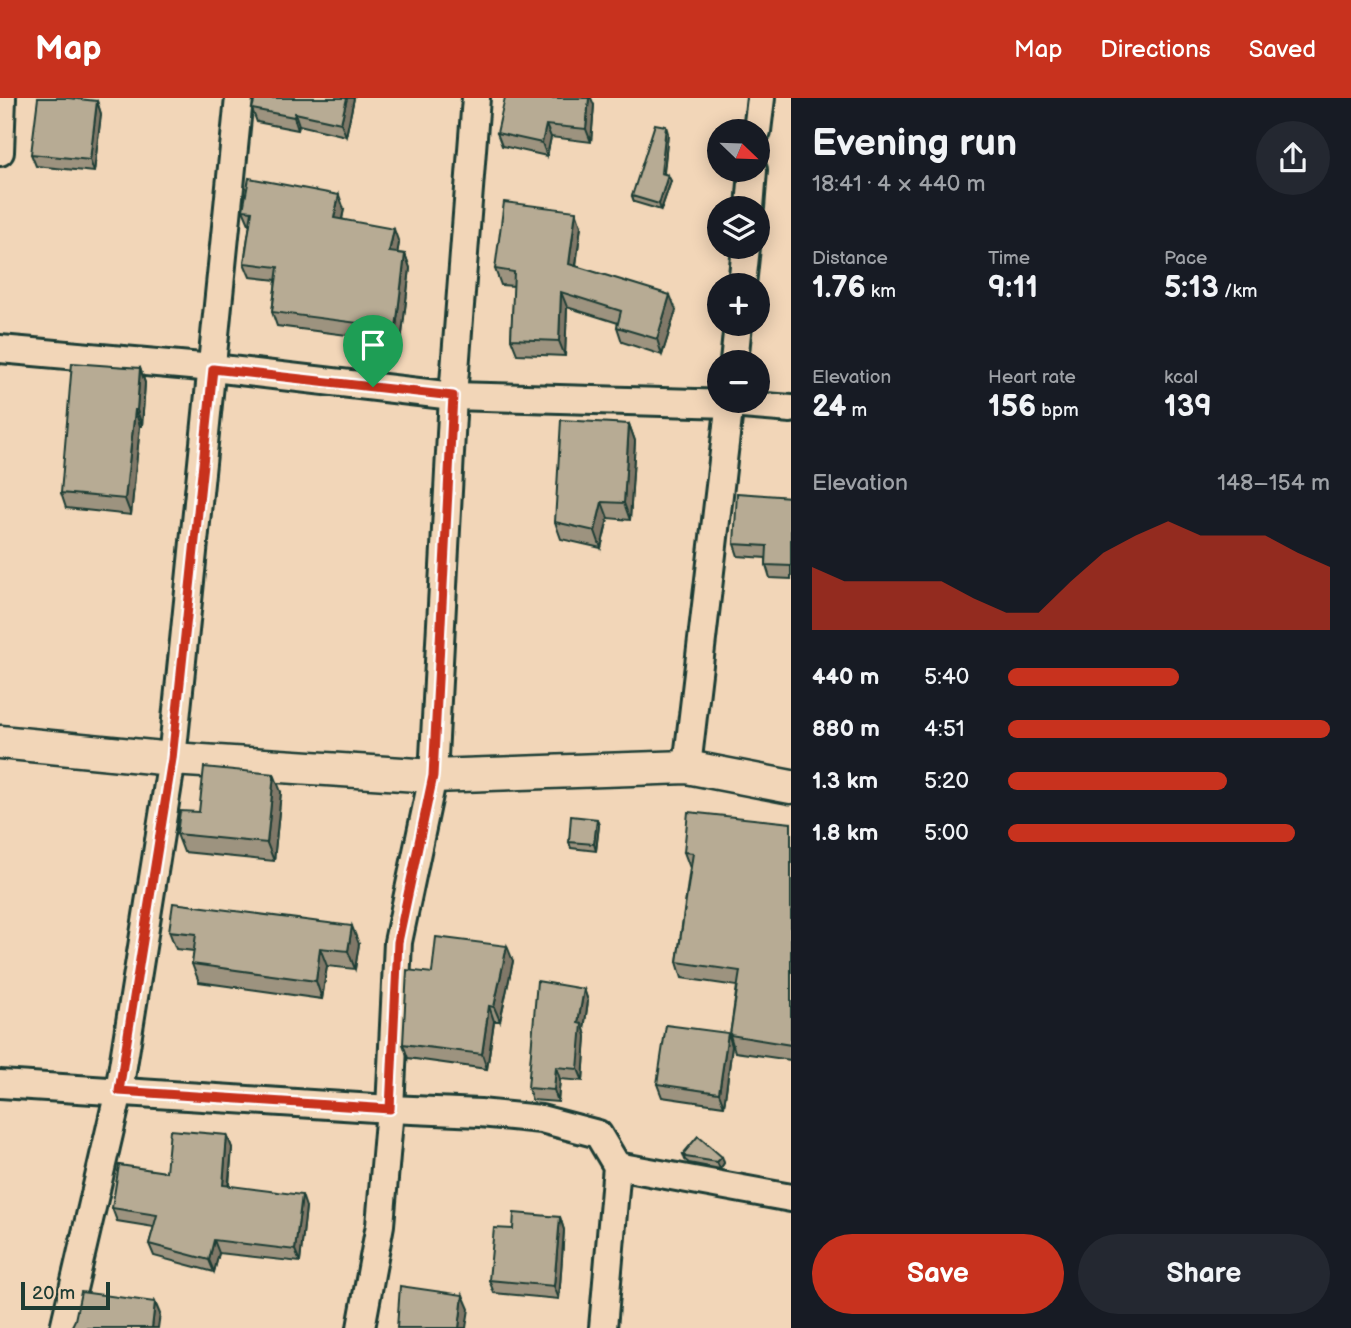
<!DOCTYPE html>
<meta charset="utf-8">
<style>
body{margin:0;font-family:"Balsamiq Sans",sans-serif;background:#242831;color:#f1f3f6;height:100vh;display:flex;flex-direction:column;font-size:26px;white-space:nowrap}
*{box-sizing:border-box;margin:0}
p{font-size:23px;color:#9ea1a6}
.icon{flex:none;width:38px;height:38px;fill:none;stroke:currentColor;stroke-width:2;stroke-linecap:round;stroke-linejoin:round}
.map{position:relative;flex:1;overflow:hidden}
.details{display:flex;flex-direction:column;background:#171b24;width:560px}
.details>*{flex:none}
.needle{width:46px;rotate:113deg}
.controls{position:absolute;left:707px;top:21px;display:grid;gap:14px}
.controls a{display:grid;place-items:center;width:63px;height:63px;border-radius:50%;background:#171b24;box-shadow:0 4px 18px #0003;font-size:35px}
.scale{position:absolute;left:21px;bottom:18px;width:89px;box-sizing:border-box;padding-left:7px;border:4px solid #1f3d34;border-top:0;font-size:19px;line-height:24px;white-space:nowrap;color:#1f3d34;-webkit-text-stroke:5px #f2d6b8;paint-order:stroke}
.pin{position:absolute;display:grid;place-items:center;width:60px;height:60px;color:#fff;margin:-72px -30px;border-radius:50% 50% 50% 0;rotate:-45deg;box-shadow:0 0 7px #0007}
.pin .icon{rotate:45deg}
.round{display:grid;place-items:center;flex:none;width:74px;height:74px;border-radius:37px;background:#242831}
.overview{display:flex;align-items:center;justify-content:space-between;height:119px;padding:0 21px}
h1{font-size:38px;font-weight:700;line-height:52px}
.figures{display:grid;grid-template-columns:repeat(3,1fr);gap:10px;height:119px;padding:7px 21px}
.figures div{display:grid;align-content:center}
.figures b{font-size:30px;font-weight:700}
.figures small{font-size:19px;font-weight:400}
.figures p{font-size:19px}
.chart{height:196px;padding:14px 21px}
.chart p{display:flex;justify-content:space-between}
.chart svg{width:100%;height:126px;margin-top:7px;fill:#c8321e;opacity:.7}
.button{display:flex;gap:14px;margin-top:auto;padding:14px 21px}
.button a{flex:1;height:80px;border-radius:42px;background:#c8321e;color:#fff;font-size:28px;font-weight:700;line-height:80px;text-align:center}
.button a+a{background:#242831;color:#f1f3f6}
ul{padding:0 21px;list-style:none;font-size:23px}
li{display:grid;grid-template-columns:112px 84px 1fr;align-items:center;height:52px}
li i{height:18px;border-radius:9px;background:#c8321e}
header{display:flex;align-items:center;gap:42px;box-sizing:border-box;height:98px;padding:0 35px;background:#c8321e;color:#fff}
header strong{font-size:33px}
nav{display:flex;gap:38px;margin-inline-start:auto;font-size:24px}
main{display:flex;flex:1;min-height:0}
.map>svg:first-child{display:block}
</style>
<header>
<strong>Map</strong>
<nav><a>Map</a><a>Directions</a><a>Saved</a></nav>
</header>
<main>
<div class="map">
<svg width="791" height="1230" viewBox="0 0 791 1230">
<rect width="100%" height="100%" fill="#f2d6b8"/>
<filter id="ink" filterUnits="userSpaceOnUse"><feTurbulence type="fractalNoise" baseFrequency=".0143" numOctaves="2"/><feDisplacementMap in="SourceGraphic" scale="14" xChannelSelector="R" yChannelSelector="G"/><feConvolveMatrix kernelMatrix="1 2 1 2 8 2 1 2 1" color-interpolation-filters="sRGB"/></filter>
<g filter="url(#ink)">
<g fill="none" stroke-linecap="round" stroke-linejoin="round">
<defs>
<g id="minor">
<path d="M 757,33 L 761,0"/>
<path d="M 0,54 L 2,0"/>
<path d="M 750,110 L 753,72"/>
<path d="M 742,187 L 746,149"/>
<path d="M 0,251 L 213,270 L 453,298 L 730,306 L 791,311"/>
<path d="M 734,264 L 738,226"/>
<path d="M 687,669 L 730,303"/>
<path d="M 0,986 L 390,1011 L 480,1015 L 541,1021 L 598,1036 L 617,1068 L 603,1230"/>
<path d="M 617,1068 L 791,1100"/>
<path d="M 64,1230 L 119,993 L 172,661 L 239,0"/>
<path d="M 361,1230 L 380,1127 L 390,1011 L 398,844 L 433,678 L 453,298 L 476,0"/>
</g>
<path id="tertiary" d="M 0,644 L 172,661 L 433,678 L 687,669 L 791,689"/>
</defs>
<!-- minor casing -->
<use href="#minor" stroke="#1f3d34" stroke-width="32"/>
<!-- tertiary casing -->
<use href="#tertiary" stroke="#1f3d34" stroke-width="37"/>
<!-- minor -->
<use href="#minor" stroke="#f2d6b8" stroke-width="26"/>
<!-- tertiary -->
<use href="#tertiary" stroke="#f2d6b8" stroke-width="32"/>
</g>
<!-- wall -->
<g fill="#9d937f" stroke="#1f3d34" stroke-width="2">
<path d="M 354,0 L 346,38 L 299,27 L 298,32 L 257,24 L 252,11 Z"/>
<path d="M 97,3 L 101,16 L 94,74 L 36,68 L 31,56 Z"/>
<path d="M 594,7 L 591,44 L 551,39 L 547,58 L 502,48 L 497,35 Z"/>
<path d="M 668,35 L 664,75 L 671,83 L 661,112 L 634,104 L 632,98 Z"/>
<path d="M 344,111 L 342,121 L 399,145 L 397,155 L 405,156 L 410,170 L 401,244 L 277,228 L 272,214 L 276,182 L 250,179 L 244,165 L 250,126 L 249,126 L 243,112 Z"/>
<path d="M 581,128 L 576,168 L 676,212 L 662,257 L 622,244 L 617,229 L 618,225 L 567,209 L 565,258 L 517,256 L 511,241 L 514,188 L 501,187 L 495,171 Z"/>
<path d="M 140,270 L 145,285 L 142,328 L 140,328 L 131,417 L 66,410 L 61,395 Z"/>
<path d="M 629,326 L 635,343 L 630,422 L 608,420 L 601,450 L 561,441 L 555,424 Z"/>
<path d="M 791,399 L 791,481 L 770,480 L 766,467 L 766,460 L 738,458 L 734,446 Z"/>
<path d="M 281,694 L 274,763 L 184,754 L 177,736 L 199,714 Z"/>
<path d="M 791,725 L 791,962 L 735,954 L 730,937 L 737,888 L 682,880 L 677,864 L 690,770 L 684,754 Z"/>
<path d="M 599,727 L 596,753 L 571,750 L 569,744 Z"/>
<path d="M 169,833 L 359,846 L 355,871 L 327,868 L 322,901 L 199,884 L 192,866 L 194,853 L 176,851 Z"/>
<path d="M 513,863 L 500,923 L 494,923 L 487,971 L 408,960 L 403,946 L 432,875 Z"/>
<path d="M 584,891 L 588,903 L 584,931 L 586,938 L 583,983 L 560,981 L 558,1004 L 532,1002 L 528,990 Z"/>
<path d="M 732,948 L 724,1008 L 662,999 L 657,986 Z"/>
<path d="M 227,1037 L 232,1050 L 229,1088 L 306,1109 L 300,1164 L 219,1155 L 214,1174 L 154,1158 L 149,1146 L 154,1129 L 117,1123 L 112,1110 L 166,1074 Z"/>
<path d="M 683,1056 L 722,1059 L 724,1065 L 720,1071 L 689,1065 L 685,1062 Z"/>
<path d="M 560,1119 L 564,1132 L 559,1201 L 494,1195 L 489,1182 L 513,1131 Z"/>
</g>
<!-- shaded-wall -->
<g fill="#807868" stroke="#1f3d34" stroke-width="2">
<path d="M 347,0 L 354,0 L 346,38 L 341,25 Z"/>
<path d="M 589,0 L 591,0 L 594,7 L 591,44 L 586,31 Z"/>
<path d="M 97,3 L 101,16 L 94,74 L 90,62 Z"/>
<path d="M 295,15 L 299,27 L 298,32 L 294,19 Z"/>
<path d="M 546,27 L 551,39 L 547,58 L 542,45 Z"/>
<path d="M 666,28 L 668,35 L 663,81 L 661,75 Z"/>
<path d="M 668,77 L 671,83 L 661,112 L 659,106 Z"/>
<path d="M 339,97 L 344,111 L 339,134 L 334,120 Z"/>
<path d="M 576,113 L 581,128 L 574,181 L 569,166 Z"/>
<path d="M 394,131 L 399,145 L 395,168 L 389,154 Z"/>
<path d="M 405,156 L 410,170 L 401,244 L 396,230 Z"/>
<path d="M 561,194 L 567,209 L 565,258 L 559,243 Z"/>
<path d="M 670,197 L 676,212 L 662,257 L 657,241 Z"/>
<path d="M 140,270 L 145,285 L 142,328 L 137,312 Z"/>
<path d="M 135,312 L 140,328 L 131,417 L 125,401 Z"/>
<path d="M 629,326 L 635,343 L 630,422 L 624,405 Z"/>
<path d="M 602,404 L 608,420 L 601,450 L 595,433 Z"/>
<path d="M 274,676 L 281,694 L 274,763 L 267,745 Z"/>
<path d="M 597,721 L 599,727 L 596,753 L 594,746 Z"/>
<path d="M 352,828 L 359,846 L 355,871 L 348,853 Z"/>
<path d="M 507,848 L 513,863 L 500,923 L 494,909 Z"/>
<path d="M 320,850 L 327,868 L 322,901 L 316,883 Z"/>
<path d="M 584,891 L 588,903 L 584,931 L 586,938 L 583,983 L 578,971 L 578,925 Z"/>
<path d="M 489,908 L 494,923 L 487,971 L 482,956 Z"/>
<path d="M 728,935 L 732,948 L 724,1008 L 719,995 Z"/>
<path d="M 556,969 L 560,981 L 558,1004 L 554,992 Z"/>
<path d="M 227,1037 L 232,1050 L 227,1100 L 223,1087 Z"/>
<path d="M 722,1059 L 724,1065 L 720,1071 L 717,1064 Z"/>
<path d="M 302,1097 L 306,1109 L 300,1164 L 295,1152 Z"/>
<path d="M 560,1119 L 564,1132 L 559,1201 L 554,1188 Z"/>
<path d="M 214,1142 L 219,1155 L 214,1174 L 209,1162 Z"/>
<path d="M 463,1197 L 469,1211 L 466,1230 L 459,1230 Z"/>
<path d="M 155,1204 L 160,1216 L 158,1230 L 152,1230 Z"/>
</g>
<!-- building -->
<g fill="#b7ab94" stroke="#1f3d34" stroke-width="2">
<path d="M 38,0 L 68,0 L 97,3 L 90,62 L 31,56 Z"/>
<path d="M 255,0 L 347,0 L 341,25 L 295,15 L 294,19 L 252,11 Z"/>
<path d="M 505,0 L 589,0 L 586,31 L 546,27 L 542,45 L 497,35 Z"/>
<path d="M 655,26 L 666,28 L 661,75 L 668,77 L 659,106 L 632,98 Z"/>
<path d="M 249,80 L 339,97 L 334,120 L 394,131 L 389,154 L 405,156 L 396,230 L 272,214 L 278,169 L 244,165 L 252,113 L 243,112 Z"/>
<path d="M 504,104 L 576,113 L 569,166 L 670,197 L 657,241 L 617,229 L 621,213 L 561,194 L 559,243 L 511,241 L 514,174 L 495,171 Z"/>
<path d="M 72,265 L 140,270 L 137,312 L 135,312 L 125,401 L 61,395 Z"/>
<path d="M 561,322 L 629,326 L 624,405 L 602,404 L 595,433 L 555,424 Z"/>
<path d="M 737,395 L 791,399 L 791,468 L 766,467 L 767,448 L 734,446 Z"/>
<path d="M 204,669 L 274,676 L 267,745 L 177,736 L 180,713 L 199,714 Z"/>
<path d="M 688,714 L 791,725 L 791,947 L 730,937 L 740,873 L 677,864 L 693,755 L 684,754 Z"/>
<path d="M 571,718 L 597,721 L 594,746 L 569,744 Z"/>
<path d="M 173,805 L 352,828 L 348,853 L 320,850 L 316,883 L 192,866 L 196,836 L 169,833 Z"/>
<path d="M 436,839 L 507,848 L 494,909 L 489,908 L 482,956 L 403,946 L 407,872 L 432,875 Z"/>
<path d="M 537,883 L 584,891 L 578,925 L 582,926 L 578,971 L 556,969 L 554,992 L 528,990 Z"/>
<path d="M 666,927 L 728,935 L 719,995 L 657,986 Z"/>
<path d="M 170,1032 L 227,1037 L 223,1087 L 302,1097 L 295,1152 L 214,1142 L 209,1162 L 149,1146 L 157,1117 L 112,1110 L 119,1067 L 166,1074 Z"/>
<path d="M 698,1038 L 722,1059 L 717,1064 L 686,1059 L 683,1056 Z"/>
<path d="M 514,1115 L 560,1119 L 554,1188 L 489,1182 L 494,1130 L 513,1131 Z"/>
<path d="M 400,1188 L 463,1197 L 459,1230 L 397,1230 Z"/>
<path d="M 81,1194 L 155,1204 L 152,1230 L 71,1230 L 75,1222 Z"/>
</g>
</g>
<g fill="none" stroke-linecap="round" stroke-linejoin="round" filter="url(#ink)">
<defs>
<path id="route" d="M 213,271 L 453,298 L 433,678 L 398,844 L 390,1011 L 119,993 L 172,661 Z"/>
</defs>
<!-- route casing -->
<use href="#route" stroke="#fff" stroke-width="14"/>
<!-- route -->
<use href="#route" stroke="#c8321e" stroke-width="9"/>
</g>
</svg>
<div class="controls">
<a><svg class="needle" viewBox="-14 -14 28 28"><path d="M0-13l5 13h-10z" fill="#e53935"/><path d="M0 13l5-13h-10z" fill="#9ea1a6"/></svg></a>
<a><svg class="icon" aria-label="layers" viewBox="0 0 24 24"><path d="M12 4l9 5-9 5-9-5zM3 14l9 5 9-5"/></svg></a>
<a>+</a>
<a>−</a>
</div>
<div class="scale">20 m</div>
<div class="pin" style="left:373px;top:289px;background:#1e9e55"><svg class="icon" aria-label="arrive" viewBox="0 0 24 24"><path d="M6 21V4h12l-3 4 3 4H6"/></svg></div>
</div>
<section class="details">
<div class="overview"><div><h1>Evening run</h1><p>18:41 · 4 × 440 m</p></div><a class="round"><svg class="icon" aria-label="share" viewBox="0 0 24 24"><path d="M12 15V3M7 8l5-5 5 5M5 13v7h14v-7"/></svg></a></div>
<div class="figures">
<div><p>Distance</p><b>1.76<small> km</small></b></div>
<div><p>Time</p><b>9:11</b></div>
<div><p>Pace</p><b>5:13<small> /km</small></b></div>
</div>
<div class="figures">
<div><p>Elevation</p><b>24<small> m</small></b></div>
<div><p>Heart rate</p><b>156<small> bpm</small></b></div>
<div><p>kcal</p><b>139</b></div>
</div>
<div class="chart"><p><span>Elevation</span>148–154 m</p>
<svg viewBox="0 0 160 44" preserveAspectRatio="none"><path d="M0 44V22L10 27L20 27L30 27L40 27L50 33L60 38L70 38L80 27L90 17L100 11L110 6L120 11L130 11L140 11L150 17L160 22V44z"/></svg>
</div>
<ul>
<li><b>440 m</b>5:40<i style="width:53%"></i></li>
<li><b>880 m</b>4:51<i style="width:100%"></i></li>
<li><b>1.3 km</b>5:20<i style="width:68%"></i></li>
<li><b>1.8 km</b>5:00<i style="width:89%"></i></li>
</ul>
<div class="button"><a>Save</a><a>Share</a></div>
</section>
</main>
